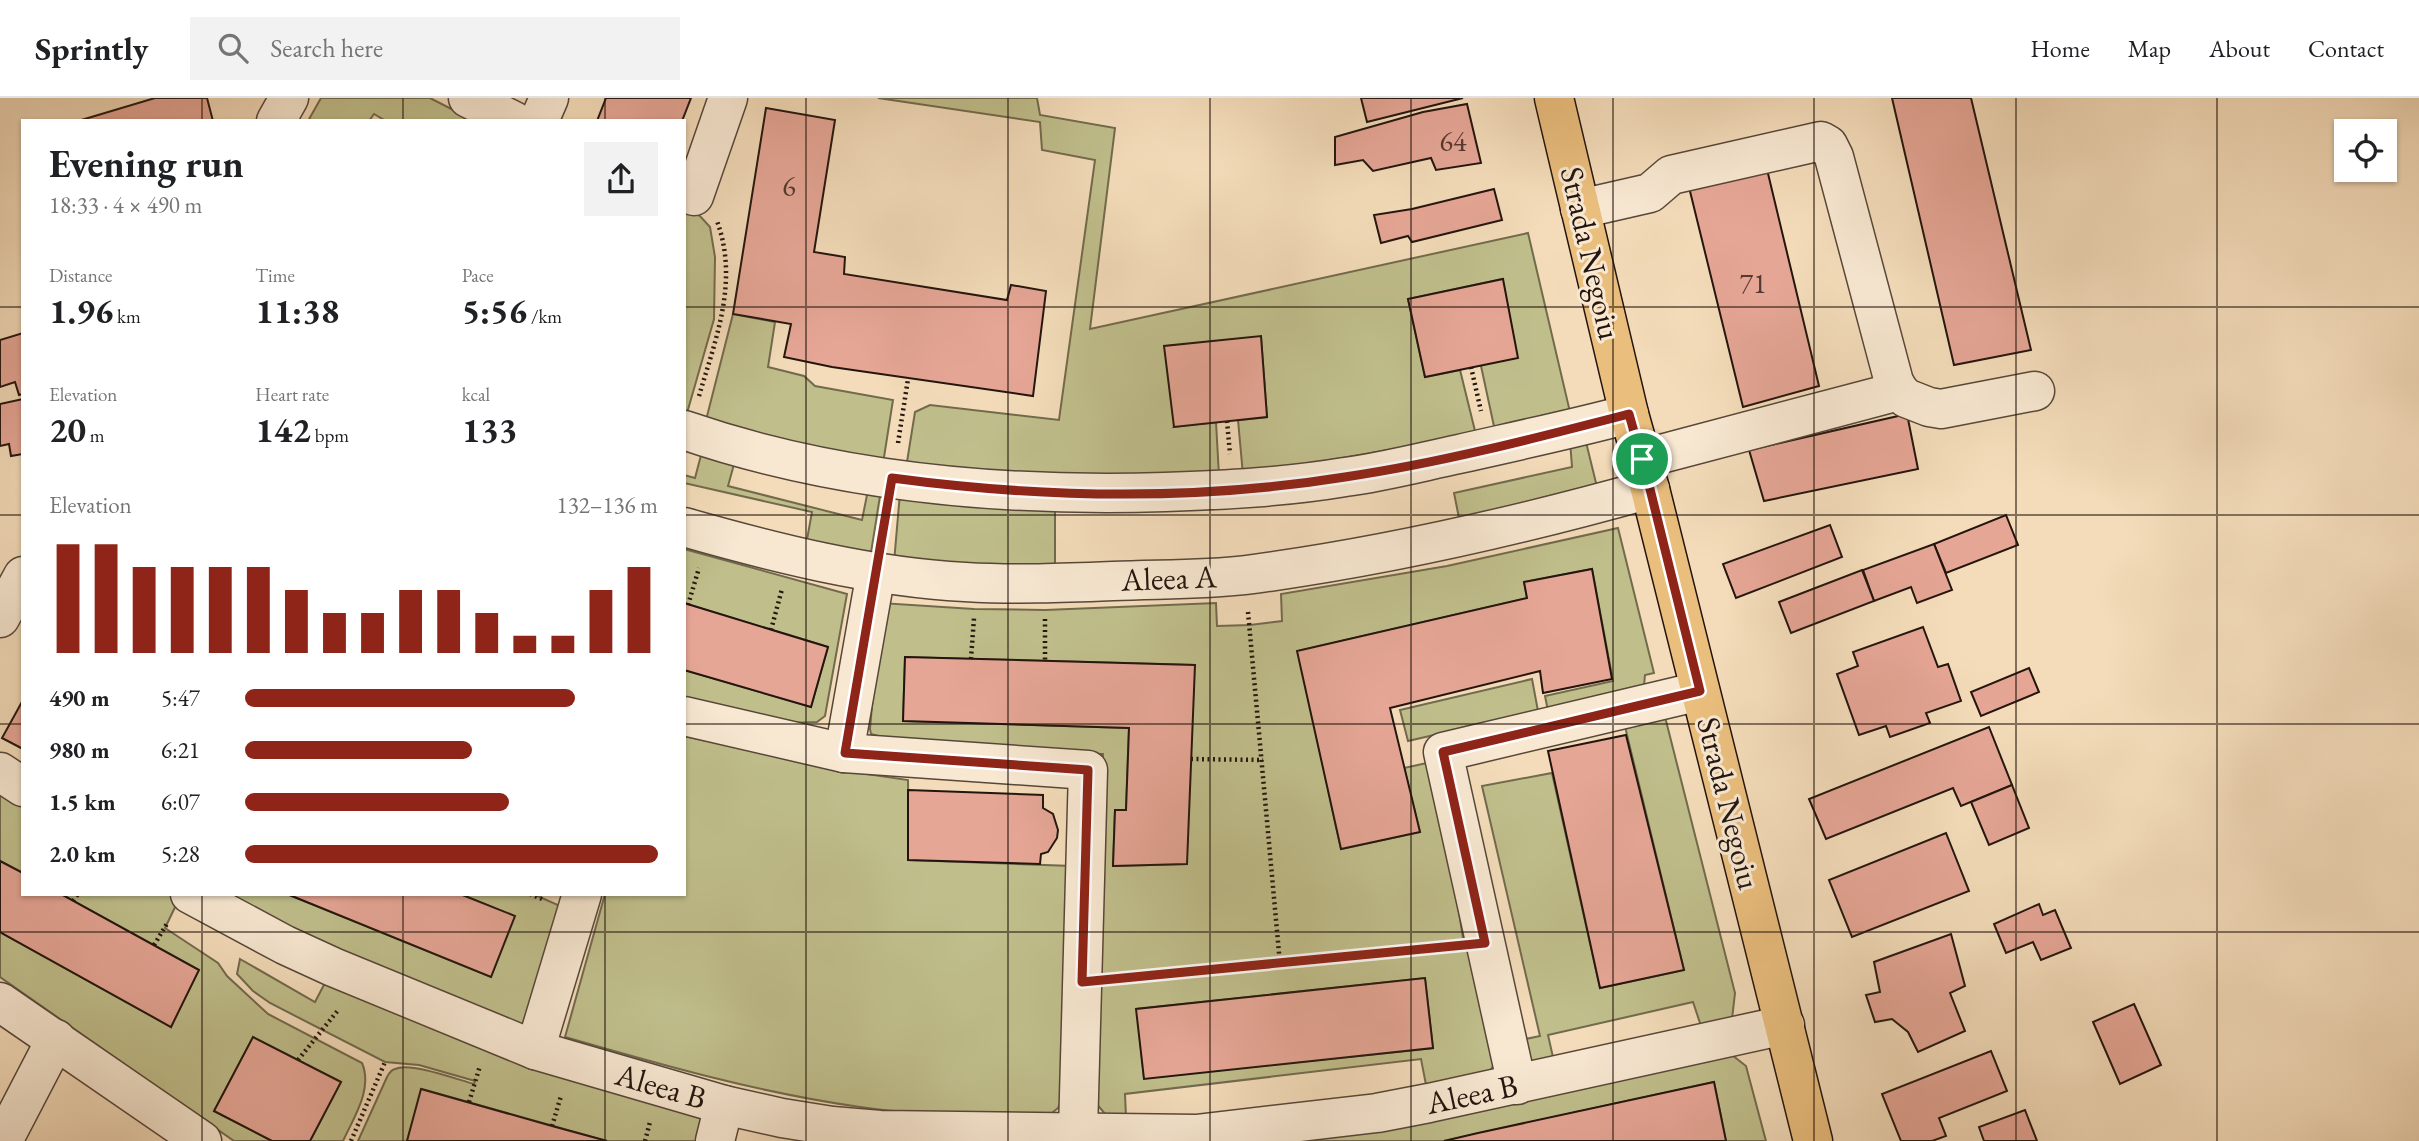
<!DOCTYPE html>
<meta charset="utf-8">
<style>
body{margin:0;font-family:"EB Garamond",serif;background:#f2f2f2;color:#202124;height:100vh;display:flex;flex-direction:column;font-size:26px;white-space:nowrap}
*{box-sizing:border-box;margin:0}
p{font-size:23px;color:#757577}
.icon{flex:none;width:38px;height:38px;fill:none;stroke:currentColor;stroke-width:2;stroke-linecap:round;stroke-linejoin:round}
.map{position:relative;flex:1;overflow:hidden}
.panel{position:absolute;left:21px;top:21px;width:665px;height:777px;display:flex;flex-direction:column;background:#fff;border-radius:0px;box-shadow:0 2px 5px #0004}
.panel>*{flex:none}
.buttons{position:absolute;left:2334px;top:21px;display:grid;gap:14px}
.buttons a{display:grid;place-items:center;width:63px;height:63px;border-radius:0px;background:#fff;box-shadow:0 2px 5px #0004;font-size:35px}
.pin{position:absolute;display:grid;place-items:center;width:60px;height:60px;color:#fff;margin:-30px;border:4px solid #fff;border-radius:50%;box-shadow:0 2px 7px #0007}
.round{display:grid;place-items:center;flex:none;width:74px;height:74px;border-radius:0px;background:#f2f2f2}
.head{display:flex;align-items:center;justify-content:space-between;height:119px;padding:0 28px}
h1{font-size:38px;font-weight:700;line-height:52px}
.figures{display:grid;grid-template-columns:repeat(3,1fr);gap:10px;height:119px;padding:7px 28px}
.figures div{display:grid;align-content:center}
.figures b{font-size:35px;font-weight:700}
.figures small{font-size:19px;font-weight:400}
.figures p{font-size:19px}
.chart{height:196px;padding:14px 28px}
.chart p{display:flex;justify-content:space-between}
.chart svg{width:100%;height:126px;margin-top:7px;stroke:#8f2418;stroke-width:6}
ul{padding:0 28px;list-style:none;font-size:23px}
li{display:grid;grid-template-columns:112px 84px 1fr;align-items:center;height:52px}
li i{height:18px;border-radius:9px;background:#8f2418}
header{display:flex;align-items:center;gap:42px;box-sizing:border-box;height:98px;padding:0 35px;background:#fff;border-bottom:2px solid #e0e0e0}
header strong{font-size:33px}
nav{display:flex;gap:38px;margin-inline-start:auto;font-size:24px}
.search{width:490px;height:63px;background:#f2f2f2;display:flex;align-items:center;gap:18px;box-sizing:border-box;padding:0 24px;border-radius:0px;color:#757577;font-size:26px}
.map>svg:first-child{display:block}
</style>
<header>
<strong>Sprintly</strong>
<div class="search"><svg class="icon" aria-label="search" viewBox="0 0 24 24"><circle cx="10" cy="10" r="6"/><path d="M15 15l6 6"/></svg>Search here</div>
<nav><a>Home</a><a>Map</a><a>About</a><a>Contact</a></nav>
</header>
<div class="map">
<svg width="2419" height="1043" viewBox="0 0 2419 1043">
<rect width="100%" height="100%" fill="#f4dcba"/>
<filter id="stains"><feTurbulence type="fractalNoise" baseFrequency=".00286" numOctaves="4"/><feColorMatrix values="0 0 0 0 .2 0 0 0 0 .09 0 0 0 0 .02 0 0 0 .5 -.17"/></filter>
<radialGradient id="worn" r=".72"><stop offset=".6" stop-color="#630" stop-opacity="0"/><stop offset="1" stop-color="#630" stop-opacity=".3"/></radialGradient>
<!-- green -->
<g fill="#c0bf8c" stroke="#726a4d" stroke-width="2" fill-rule="evenodd">
<path d="M 321,0 L 430,0 L 475,23 L 386,23 L 374,16 L 369,23 L 308,23 Z"/>
<path d="M 878,0 L 1037,0 L 1040,17 L 1115,30 L 1090,231 L 1528,135 L 1570,314 L 1495,333 L 1481,268 L 1502,181 L 1408,201 L 1425,279 L 1460,272 L 1476,337 L 1243,377 L 1238,322 L 1267,319 L 1261,239 L 1174,329 L 1216,324 L 1219,378 L 1070,383 L 906,370 L 915,314 L 930,307 L 1059,322 L 1095,62 L 1042,52 L 1040,24 Z"/>
<path d="M 684,111 L 700,118 L 710,129 L 715,159 L 714,221 L 685,322 Z"/>
<path d="M 733,216 L 775,224 L 768,269 L 804,278 L 815,288 L 893,302 L 882,372 L 704,330 Z"/>
<path d="M 1585,340 L 1597,389 L 1461,430 L 1454,395 L 1572,369 L 1570,343 Z"/>
<path d="M 705,342 L 738,352 L 728,388 L 862,422 L 871,377 L 883,379 L 870,461 L 806,447 L 812,414 L 684,385 L 684,377 L 695,380 Z"/>
<path d="M 900,395 L 1055,404 L 1055,485 L 893,476 Z"/>
<path d="M 1618,430 L 1654,575 L 1645,577 L 1644,588 L 1549,618 L 1545,598 L 1613,583 L 1592,471 L 1524,484 L 1527,500 L 1298,553 L 1341,751 L 1420,734 L 1404,670 L 1436,663 L 1464,847 L 1471,859 L 1496,963 L 1489,975 L 1427,992 L 1421,961 L 1125,996 L 1126,1019 L 1111,1023 L 1095,1004 L 1098,800 L 1103,656 L 936,654 L 871,636 L 870,631 L 881,505 L 974,511 L 1045,512 L 1216,505 L 1217,528 L 1250,527 L 1282,523 L 1281,496 L 1447,468 ZM 905,559 L 1194,567 L 1186,766 L 1113,768 L 1115,712 L 1126,712 L 1129,630 L 903,623 ZM 1425,880 L 1433,950 L 1144,980 L 1137,911 Z"/>
<path d="M 684,451 L 847,496 L 825,618 L 817,624 L 787,625 L 684,601 L 684,572 L 811,609 L 828,549 L 684,505 Z"/>
<path d="M 1532,581 L 1538,613 L 1408,643 L 1400,612 Z"/>
<path d="M 1661,603 L 1735,895 L 1732,921 L 1702,931 L 1693,904 L 1548,937 L 1555,968 L 1529,965 L 1507,945 L 1540,938 L 1482,688 L 1552,675 L 1600,890 L 1684,872 L 1621,612 Z"/>
<path d="M 684,638 L 853,674 L 908,682 L 909,762 L 1072,768 L 1064,997 L 1058,1010 L 1046,1020 C 984,1017 921,1018 860,1009 C 760,995 662,967 565,939 L 605,796 L 684,796 Z"/>
<path d="M 0,682 L 23,697 L 23,775 L 0,763 Z"/>
<path d="M 61,796 L 176,796 L 180,799 L 165,830 L 218,865 L 227,878 L 268,916 L 362,965 C 373,991 354,1019 343,1043 L 310,1043 L 341,984 L 253,939 L 214,1013 L 272,1043 L 234,1043 L 0,879 L 0,834 L 171,929 L 198,872 Z"/>
<path d="M 206,796 L 287,796 L 491,879 L 514,818 L 460,796 L 533,796 L 567,811 L 524,932 Z"/>
<path d="M 240,861 L 315,904 L 327,881 L 699,1016 L 707,1027 L 703,1043 L 607,1043 L 422,991 L 407,1043 L 358,1043 L 387,979 C 389,975 391,972 395,971 C 411,964 456,981 474,986 L 475,983 L 419,967 L 385,964 L 270,905 L 253,893 L 237,876 Z"/>
<path d="M 1732,957 L 1746,968 L 1766,1043 L 1726,1043 L 1714,984 L 1444,1043 L 1276,1043 Z"/>
</g>
<!-- building -->
<g fill="#e6a696" stroke="#23150e" stroke-width="2">
<path d="M 155,0 L 207,0 L 213,23 L 78,23 Z"/>
<path d="M 606,0 L 691,0 L 682,23 L 597,23 Z"/>
<path d="M 1361,0 L 1463,0 L 1367,24 Z"/>
<path d="M 1892,0 L 1971,0 L 2031,252 L 1954,267 Z"/>
<path d="M 1467,6 L 1481,65 L 1436,72 L 1431,60 L 1373,73 L 1363,62 L 1335,67 L 1335,39 L 1423,14 Z"/>
<path d="M 766,10 L 835,22 L 814,154 L 845,159 L 844,176 L 1007,202 L 1011,187 L 1046,193 L 1033,298 L 832,269 L 784,259 L 791,226 L 733,216 Z"/>
<path d="M 1765,63 L 1819,288 L 1743,309 L 1687,81 Z"/>
<path d="M 1494,91 L 1502,122 L 1412,144 L 1408,138 L 1381,145 L 1374,117 L 1412,111 Z"/>
<path d="M 1503,181 L 1518,260 L 1425,279 L 1408,201 Z"/>
<path d="M 23,235 L 23,296 L 19,297 L 15,284 L 0,289 L 0,242 Z"/>
<path d="M 1261,238 L 1267,319 L 1174,329 L 1164,248 Z"/>
<path d="M 23,301 L 23,356 L 11,358 L 9,346 L 0,348 L 0,306 Z"/>
<path d="M 1907,316 L 1918,371 L 1764,403 L 1749,352 Z"/>
<path d="M 2006,417 L 2018,447 L 1946,475 L 1934,446 Z"/>
<path d="M 1830,427 L 1842,459 L 1736,500 L 1723,466 Z"/>
<path d="M 1934,446 L 1952,492 L 1917,505 L 1911,489 L 1874,503 L 1863,472 Z"/>
<path d="M 1592,471 L 1612,581 L 1543,595 L 1540,573 L 1390,610 L 1420,734 L 1341,751 L 1297,553 L 1527,500 L 1524,484 Z"/>
<path d="M 1862,472 L 1874,503 L 1791,535 L 1779,504 Z"/>
<path d="M 684,505 L 828,549 L 811,609 L 684,572 Z"/>
<path d="M 1923,529 L 1938,569 L 1948,566 L 1961,603 L 1926,615 L 1930,625 L 1890,639 L 1886,628 L 1859,637 L 1837,576 L 1858,568 L 1853,554 Z"/>
<path d="M 905,559 L 1195,567 L 1187,766 L 1113,768 L 1115,712 L 1126,712 L 1129,630 L 903,623 Z"/>
<path d="M 2029,570 L 2039,594 L 1981,618 L 1971,594 Z"/>
<path d="M 23,602 L 23,651 L 2,640 Z"/>
<path d="M 1989,629 L 2012,687 L 1961,708 L 1953,690 L 1826,741 L 1809,701 Z"/>
<path d="M 1626,637 L 1684,872 L 1600,890 L 1548,653 Z"/>
<path d="M 2012,687 L 2029,730 L 1989,747 L 1971,704 Z"/>
<path d="M 908,692 L 1043,697 L 1043,710 L 1053,716 L 1058,732 L 1057,740 L 1048,754 L 1041,756 L 1040,766 L 908,762 Z"/>
<path d="M 1946,735 L 1969,793 L 1852,839 L 1829,782 Z"/>
<path d="M 0,763 L 23,775 L 23,796 L 61,796 L 199,872 L 171,929 L 0,834 Z"/>
<path d="M 287,796 L 460,796 L 515,818 L 491,879 Z"/>
<path d="M 2039,806 L 2043,817 L 2055,812 L 2071,850 L 2041,862 L 2033,844 L 2006,855 L 1994,826 Z"/>
<path d="M 1951,836 L 1965,888 L 1950,895 L 1965,933 L 1918,954 L 1908,934 L 1892,921 L 1875,924 L 1866,897 L 1880,894 L 1874,864 Z"/>
<path d="M 1425,880 L 1433,950 L 1144,981 L 1136,911 Z"/>
<path d="M 2134,906 L 2161,967 L 2120,986 L 2093,924 Z"/>
<path d="M 253,939 L 341,984 L 310,1043 L 272,1043 L 214,1013 Z"/>
<path d="M 1991,953 L 2007,993 L 1939,1020 L 1946,1038 L 1932,1043 L 1901,1043 L 1882,996 Z"/>
<path d="M 1714,984 L 1726,1043 L 1444,1043 L 1478,1035 Z"/>
<path d="M 421,991 L 552,1028 L 607,1043 L 407,1043 Z"/>
<path d="M 2025,1012 L 2037,1043 L 1984,1043 L 1979,1029 Z"/>
</g>
<g fill="none" stroke-linecap="round" stroke-linejoin="round">
<defs>
<g id="minor">
<path d="M 468,0 L 514,23"/>
<path d="M 276,23 L 289,0"/>
<path d="M 539,23 L 549,0"/>
<path d="M 684,94 L 694,98 L 728,0"/>
<path d="M 1580,111 L 1650,95 L 1671,77 L 1821,43 L 1828,47 L 1834,59 L 1894,284 L 1899,293 L 1906,300 L 1929,309 L 1941,311 L 2035,293"/>
<path d="M 684,332 C 838,385 1004,399 1165,394 C 1225,392 1285,389 1345,379 C 1383,374 1421,364 1459,356 C 1516,343 1573,331 1629,316"/>
<path d="M 1642,361 L 1899,293"/>
<path d="M 684,429 C 775,455 870,479 965,484 C 1014,487 1064,485 1113,483 C 1157,481 1203,482 1246,477 C 1383,459 1518,428 1650,391"/>
<path d="M 0,520 L 23,478"/>
<path d="M 684,618 L 844,655 L 1088,672 L 1078,1034"/>
<path d="M 844,655 L 876,474"/>
<path d="M 0,674 L 23,689"/>
<path d="M 190,796 L 285,847 L 333,869 L 535,952 L 724,1007 L 782,1020 L 832,1028 L 880,1032 L 1196,1036 L 1377,1015 L 1429,1005 L 1785,927"/>
<path d="M 0,904 L 202,1043"/>
<path d="M 535,952 L 582,796"/>
<path d="M 1517,987 L 1443,654 L 1700,593"/>
<path d="M 3,1043 L 56,941"/>
<path d="M 715,1043 L 724,1007"/>
</g>
<path id="major" d="M 1554,0 L 1629,316 L 1650,391 L 1813,1043"/>
</defs>
<!-- minor casing -->
<use href="#minor" stroke="#574739" stroke-width="41"/>
<!-- major casing -->
<use href="#major" stroke="#23150e" stroke-width="41"/>
<!-- path -->
<g stroke="#23150e" stroke-width="4.5" stroke-dasharray="2 3.5" stroke-linecap="butt">
<path d="M 1471,269 L 1481,313"/>
<path d="M 699,298 C 716,240 739,183 717,123"/>
<path d="M 1227,323 L 1230,356"/>
<path d="M 898,345 L 908,281"/>
<path d="M 882,438 L 886,416"/>
<path d="M 688,507 L 699,470"/>
<path d="M 1248,514 L 1280,866 L 1449,849"/>
<path d="M 1045,521 L 1045,563"/>
<path d="M 771,532 L 782,491"/>
<path d="M 971,561 L 974,520"/>
<path d="M 1191,661 L 1263,662"/>
<path d="M 530,796 L 542,801"/>
<path d="M 464,798 L 464,796"/>
<path d="M 73,803 L 78,796"/>
<path d="M 154,847 L 168,824"/>
<path d="M 1117,880 L 1280,866"/>
<path d="M 298,962 L 339,911"/>
<path d="M 469,1004 L 480,968"/>
<path d="M 552,1028 L 561,998"/>
<path d="M 351,1043 L 385,964"/>
<path d="M 645,1043 L 650,1024"/>
</g>
<!-- minor -->
<use href="#minor" stroke="#f8e8d2" stroke-width="38"/>
<!-- major -->
<use href="#major" stroke="#eabe7d" stroke-width="38"/>
</g>
<g fill="none" stroke-linecap="round" stroke-linejoin="round">
<defs>
<path id="route" d="M 1629,316 L 1650,391 L 1700,593 L 1443,654 L 1485,845 L 1082,884 L 1088,672 L 845,655 L 892,380 C 1041,400 1196,403 1345,379 C 1440,365 1536,340 1629,316 Z"/>
</defs>
<!-- route casing -->
<use href="#route" stroke="#fff" stroke-width="14"/>
<!-- route -->
<use href="#route" stroke="#8f2418" stroke-width="9"/>
</g>
<!-- grid -->
<path fill="none" stroke="#23150e" stroke-width="2" stroke-opacity="0.55" d="M 202,0 L 202,23M 403,0 L 403,23M 605,0 L 605,23M 806,0 L 806,1043M 1008,0 L 1008,1043M 1210,0 L 1210,1043M 1411,0 L 1411,1043M 1613,0 L 1613,1043M 1814,0 L 1814,1043M 2016,0 L 2016,1043M 2217,0 L 2217,1043M 0,209 L 23,209M 684,209 L 2419,209M 0,417 L 23,417M 684,417 L 2419,417M 0,626 L 23,626M 684,626 L 2419,626M 202,796 L 202,1043M 403,796 L 403,1043M 605,796 L 605,1043M 0,834 L 2419,834"/>
<g text-anchor="middle" stroke-width="6" stroke-linejoin="round" paint-order="stroke">
<!-- number labels -->
<g font-size="28" fill="#543930">
<text x="1453" y="53">64</text>
<text x="789" y="98">6</text>
<text x="1753" y="195">71</text>
</g>
<!-- street labels -->
<g font-size="32" fill="#23150e" stroke="#f8e8d2">
<text transform="translate(1591 155) rotate(77)" y="11">Strada Negoiu</text>
<text transform="translate(1169 480) rotate(-2)" y="11">Aleea A</text>
<text transform="translate(1729 705) rotate(76)" y="11">Strada Negoiu</text>
<text transform="translate(661 988) rotate(16)" y="11">Aleea B</text>
<text transform="translate(1472 996) rotate(-12)" y="11">Aleea B</text>
</g>
</g>
<rect width="100%" height="100%" filter="url(#stains)"/>
<rect width="100%" height="100%" fill="url(#worn)"/>
</svg>
<div class="buttons">
<a><svg class="icon" aria-label="locate" viewBox="0 0 24 24"><circle cx="12" cy="12" r="6"/><path d="M12 2v4M12 18v4M2 12h4M18 12h4"/></svg></a>
</div>
<div class="pin" style="left:1642px;top:361px;background:#1e9e55"><svg class="icon" aria-label="arrive" viewBox="0 0 24 24"><path d="M6 21V4h12l-3 4 3 4H6"/></svg></div>
<section class="panel">
<div class="head"><div><h1>Evening run</h1><p>18:33 · 4 × 490 m</p></div><a class="round"><svg class="icon" aria-label="share" viewBox="0 0 24 24"><path d="M12 15V3M7 8l5-5 5 5M5 13v7h14v-7"/></svg></a></div>
<div class="figures">
<div><p>Distance</p><b>1.96<small> km</small></b></div>
<div><p>Time</p><b>11:38</b></div>
<div><p>Pace</p><b>5:56<small> /km</small></b></div>
</div>
<div class="figures">
<div><p>Elevation</p><b>20<small> m</small></b></div>
<div><p>Heart rate</p><b>142<small> bpm</small></b></div>
<div><p>kcal</p><b>133</b></div>
</div>
<div class="chart"><p><span>Elevation</span>132–136 m</p>
<svg viewBox="0 0 160 44" preserveAspectRatio="none"><path d="M5 44V6M15 44V6M25 44V14M35 44V14M45 44V14M55 44V14M65 44V22M75 44V30M85 44V30M95 44V22M105 44V22M115 44V30M125 44V38M135 44V38M145 44V22M155 44V14"/></svg>
</div>
<ul>
<li><b>490 m</b>5:47<i style="width:80%"></i></li>
<li><b>980 m</b>6:21<i style="width:55%"></i></li>
<li><b>1.5 km</b>6:07<i style="width:64%"></i></li>
<li><b>2.0 km</b>5:28<i style="width:100%"></i></li>
</ul>
</section>
</div>
